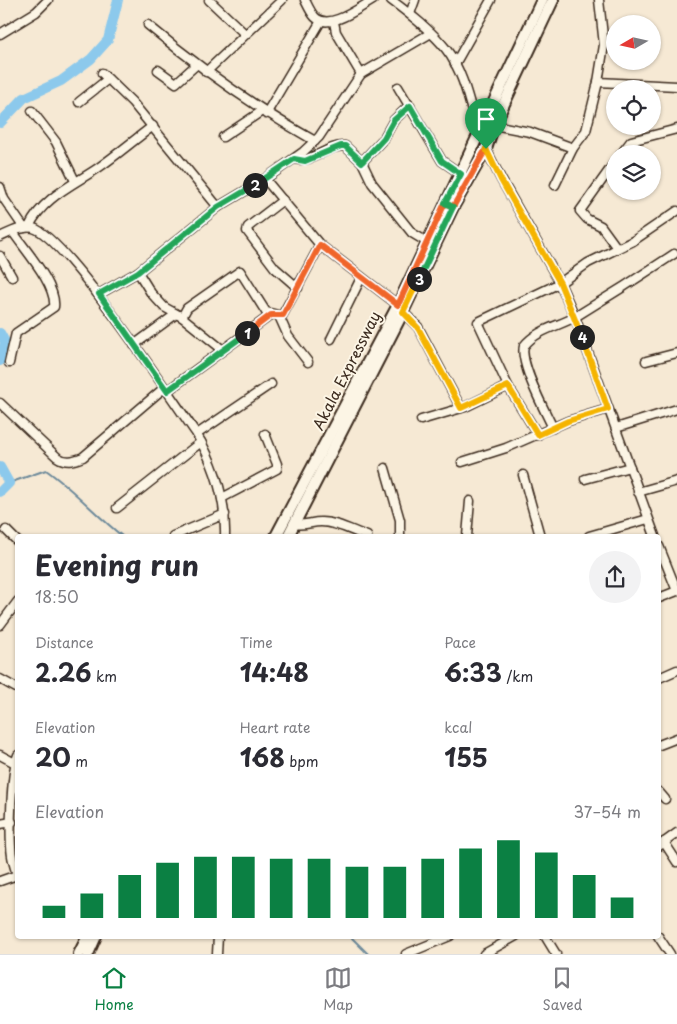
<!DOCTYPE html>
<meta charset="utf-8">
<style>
body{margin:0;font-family:"Playpen Sans",sans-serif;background:#f2f2f3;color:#2b2b33;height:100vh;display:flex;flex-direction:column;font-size:19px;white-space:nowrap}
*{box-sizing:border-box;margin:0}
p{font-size:16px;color:#7c7c81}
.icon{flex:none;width:28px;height:28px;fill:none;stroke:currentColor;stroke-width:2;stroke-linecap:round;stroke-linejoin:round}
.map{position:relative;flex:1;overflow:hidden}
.drawer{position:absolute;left:15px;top:534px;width:646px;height:405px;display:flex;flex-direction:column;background:#fff;border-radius:5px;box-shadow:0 1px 4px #0004}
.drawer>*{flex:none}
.needle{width:32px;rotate:261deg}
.tools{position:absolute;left:606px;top:15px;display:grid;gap:10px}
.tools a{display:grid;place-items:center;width:55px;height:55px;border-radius:50%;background:#fff;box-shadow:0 1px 4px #0004;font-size:25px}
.pin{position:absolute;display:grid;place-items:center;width:42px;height:42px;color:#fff;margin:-51px -21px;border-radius:50% 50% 50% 0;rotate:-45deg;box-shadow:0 0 5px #0007}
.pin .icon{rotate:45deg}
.km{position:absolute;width:25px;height:25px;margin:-12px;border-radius:50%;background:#222;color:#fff;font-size:14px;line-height:25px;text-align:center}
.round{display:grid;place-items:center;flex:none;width:52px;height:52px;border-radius:26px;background:#f2f2f3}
.overview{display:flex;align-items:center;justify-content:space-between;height:85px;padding:0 20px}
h1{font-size:28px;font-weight:700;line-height:38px}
.metrics{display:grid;grid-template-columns:repeat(3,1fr);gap:8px;height:85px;padding:5px 20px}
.metrics div{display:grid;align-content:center}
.metrics b{font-size:25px;font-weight:700}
.metrics small{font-size:14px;font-weight:400}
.metrics p{font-size:14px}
.chart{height:140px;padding:10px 20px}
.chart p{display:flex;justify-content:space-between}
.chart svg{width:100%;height:90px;margin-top:5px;stroke:#0b8043;stroke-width:6}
.tabs{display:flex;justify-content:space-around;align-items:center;height:70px;border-top:1px solid #e1e1e2;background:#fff;font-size:14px;color:#7c7c81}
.tabs a{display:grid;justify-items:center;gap:2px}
.tabs .current{color:#0b8043}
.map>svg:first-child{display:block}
</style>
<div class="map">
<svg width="677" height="954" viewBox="0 0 677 954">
<rect width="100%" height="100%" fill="#f6e9d4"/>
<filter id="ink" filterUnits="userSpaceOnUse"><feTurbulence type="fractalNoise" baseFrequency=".02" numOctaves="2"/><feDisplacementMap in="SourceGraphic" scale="10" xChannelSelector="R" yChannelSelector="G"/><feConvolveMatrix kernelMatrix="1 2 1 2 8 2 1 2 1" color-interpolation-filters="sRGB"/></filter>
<g filter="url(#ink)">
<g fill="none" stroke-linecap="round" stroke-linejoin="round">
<!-- stream -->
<g stroke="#6c899a" stroke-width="2">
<path d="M 9,483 L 46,470 C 74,490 96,515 122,536"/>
<path d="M 350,936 L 368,954"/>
</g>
<!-- river -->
<g stroke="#8cc9ec" stroke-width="10">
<path d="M 0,123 L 24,98 L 61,81 L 91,59 L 108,40 L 118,0"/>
<path d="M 0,333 L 5,342 L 0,361"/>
<path d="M 0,467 L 9,483 L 0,492"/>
</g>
<defs>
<g id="minor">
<path d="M 209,0 L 245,34"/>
<path d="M 305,0 C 308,6 311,13 315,17 C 329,31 359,8 373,0"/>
<path d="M 391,0 C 410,14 431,30 446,49 C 464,72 470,106 478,133"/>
<path d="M 410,14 L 415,0"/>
<path d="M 334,22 L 336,32 L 361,74"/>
<path d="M 148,25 C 202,70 254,107 315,141"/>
<path d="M 0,34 L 36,12 L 48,0"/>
<path d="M 455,64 L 491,0"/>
<path d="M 158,70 L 176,83 L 196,65"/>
<path d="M 206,72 L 282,0"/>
<path d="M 102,73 L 132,102 L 218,207"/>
<path d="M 598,82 L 677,86"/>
<path d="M 398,87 L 442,161 L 461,174"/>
<path d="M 79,102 L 108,79"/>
<path d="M 32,111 L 56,142 L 75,181"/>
<path d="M 266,114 L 321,21"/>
<path d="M 494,125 L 530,132 L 573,148"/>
<path d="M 223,137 L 262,111"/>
<path d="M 486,149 L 501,179 L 560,283 L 575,317 L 655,536"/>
<path d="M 621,154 L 631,141 L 677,129"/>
<path d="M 294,159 C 313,164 326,145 345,146 L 362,162 L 372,183 L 412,233 L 427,242"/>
<path d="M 362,162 L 384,138 L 394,120 L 410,105"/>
<path d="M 615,162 L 580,211 L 587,219 L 601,226 L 617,248"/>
<path d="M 265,179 L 320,245 L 398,305"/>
<path d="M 555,185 L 573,148 L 586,131 L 598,82 L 604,45 L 599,0"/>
<path d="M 0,187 L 4,199 L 24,228"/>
<path d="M 283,200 L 248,227 L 247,231 L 275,268 L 298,288"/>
<path d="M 29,227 C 42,198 73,185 98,168 C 117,155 134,140 153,126"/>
<path d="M 0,237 C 9,233 23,225 33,228 C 65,236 171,398 196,433 C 215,465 226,499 225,536"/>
<path d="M 0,256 L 12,277"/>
<path d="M 138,272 L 151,293 L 164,307 L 182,317 L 223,350"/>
<path d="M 99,294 L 138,272 L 218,207 L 265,179 L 303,152 L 319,137 L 361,74 L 431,33"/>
<path d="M 403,312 L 418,327 L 461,408"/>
<path d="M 279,316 L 288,336 L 308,362"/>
<path d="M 182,317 L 187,308 L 240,271 L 266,312 L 282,316 L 320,245"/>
<path d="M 331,339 L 361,278"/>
<path d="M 134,345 L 176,314"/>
<path d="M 646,361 L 677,353"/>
<path d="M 9,363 L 16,333 L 54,307 C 57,285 25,250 13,232"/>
<path d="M 167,391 L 271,315"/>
<path d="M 0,403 L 57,457 C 66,463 73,461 83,457 L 164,388"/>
<path d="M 421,420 L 465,407 L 508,386"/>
<path d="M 553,428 C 545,411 519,363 524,346 C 536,330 559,326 575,317 C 608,297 641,276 674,254"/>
<path d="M 616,428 L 677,409"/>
<path d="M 197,434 L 271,384"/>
<path d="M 538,435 L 508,386 L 478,322 L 560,283 L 588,263 L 633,241 L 677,211"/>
<path d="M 462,462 L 506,448 L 568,421 L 608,409"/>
<path d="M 385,468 L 400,520 L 400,536"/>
<path d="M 523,475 L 540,536"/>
<path d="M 585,479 L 630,467"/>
<path d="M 638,492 L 677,481"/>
<path d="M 222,498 L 277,469 L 277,464 L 265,434"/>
<path d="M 117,508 L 201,442"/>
<path d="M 294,524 C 304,526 311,522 321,522 C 337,522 352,531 367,536"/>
<path d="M 6,530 L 18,542"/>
<path d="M 173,536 L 225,514"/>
<path d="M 467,536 L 470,501"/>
<path d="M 589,536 L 648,519"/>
<path d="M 659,546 L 677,591 L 659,598"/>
<path d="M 0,625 L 18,601"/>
<path d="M 659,678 L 677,670"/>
<path d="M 0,679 L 18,689"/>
<path d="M 659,745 L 677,738"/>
<path d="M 0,755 L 15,763"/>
<path d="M 18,755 C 11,772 9,837 12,856 C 13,863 16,871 18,878"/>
<path d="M 659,792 L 665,799"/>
<path d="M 0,824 L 12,822"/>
<path d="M 664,842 L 677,862"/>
<path d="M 659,846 L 677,833"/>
<path d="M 0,881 L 17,875"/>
<path d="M 545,936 L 556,954"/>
<path d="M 658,936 L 670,954"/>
<path d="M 217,954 L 218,936"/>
<path d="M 406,954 L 450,936"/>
<path d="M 484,954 L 516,936"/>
</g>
<g id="major">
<path d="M 276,536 L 398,305 L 542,0"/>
<path d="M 288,536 L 400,318 L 453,207 L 486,149 L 494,125 L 553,0"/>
<path d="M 79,954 L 88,936"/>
<path d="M 88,954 L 96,936"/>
</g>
</defs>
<!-- minor casing -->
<use href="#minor" stroke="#3b2a1e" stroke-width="11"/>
<!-- major casing -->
<use href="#major" stroke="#3b2a1e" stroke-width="14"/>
<!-- minor -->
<use href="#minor" stroke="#fcf5e5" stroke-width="8"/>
<!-- major -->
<use href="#major" stroke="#fcf5e5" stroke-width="10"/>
</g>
</g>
<g fill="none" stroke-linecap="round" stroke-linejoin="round" filter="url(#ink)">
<defs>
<path id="split-1" d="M 247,333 L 271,315 L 283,315 L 320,245 L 398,305 L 445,203 L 453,207 L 486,149"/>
<path id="split-2" d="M 247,333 L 167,391 L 99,294 L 138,272 L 218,207 L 255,185"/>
<path id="split-3" d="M 255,185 L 294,159 L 305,161 L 341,146 L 345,146 L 362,162 L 384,138 L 394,120 L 410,106 L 442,161 L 461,174 L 445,203 L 453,207 L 419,279"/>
<path id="split-4" d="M 419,279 L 403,312 L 418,328 L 461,408 L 508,386 L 538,435 L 568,421 L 608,409 L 582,337"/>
<path id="split-5" d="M 486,149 L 501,180 L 560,283 L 582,337"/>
</defs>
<!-- split-1 casing -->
<use href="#split-1" stroke="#fff" stroke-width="10"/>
<!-- split-2 casing -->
<use href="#split-2" stroke="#fff" stroke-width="10"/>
<!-- split-3 casing -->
<use href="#split-3" stroke="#fff" stroke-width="10"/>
<!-- split-4 casing -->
<use href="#split-4" stroke="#fff" stroke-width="10"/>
<!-- split-5 casing -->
<use href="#split-5" stroke="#fff" stroke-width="10"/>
<!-- split-1 -->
<use href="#split-1" stroke="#f0652b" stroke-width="6"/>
<!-- split-2 -->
<use href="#split-2" stroke="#22a559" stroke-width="6"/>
<!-- split-3 -->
<use href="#split-3" stroke="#22a559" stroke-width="6"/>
<!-- split-4 -->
<use href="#split-4" stroke="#f5b400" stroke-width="6"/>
<!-- split-5 -->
<use href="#split-5" stroke="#f5b400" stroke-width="6"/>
</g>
<g text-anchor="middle" stroke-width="4" stroke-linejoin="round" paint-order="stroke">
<!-- street labels -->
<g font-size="15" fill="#3b2a1e" stroke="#fcf5e5">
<text transform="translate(347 371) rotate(-63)" y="5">Akala Expressway</text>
</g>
</g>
</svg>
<div class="tools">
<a><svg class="needle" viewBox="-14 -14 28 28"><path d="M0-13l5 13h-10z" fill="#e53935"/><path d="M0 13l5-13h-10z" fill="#7c7c81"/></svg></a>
<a><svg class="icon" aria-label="locate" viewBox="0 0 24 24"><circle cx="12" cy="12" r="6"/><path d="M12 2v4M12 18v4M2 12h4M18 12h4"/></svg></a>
<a><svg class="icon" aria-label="layers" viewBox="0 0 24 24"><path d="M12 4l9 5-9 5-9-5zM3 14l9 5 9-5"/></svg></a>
</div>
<div class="pin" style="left:486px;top:149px;background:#1e9e55"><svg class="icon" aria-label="arrive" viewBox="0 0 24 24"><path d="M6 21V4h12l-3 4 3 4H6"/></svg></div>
<b class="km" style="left:247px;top:333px">1</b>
<b class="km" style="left:255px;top:185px">2</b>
<b class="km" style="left:419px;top:279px">3</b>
<b class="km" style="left:582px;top:337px">4</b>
<section class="drawer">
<div class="overview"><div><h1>Evening run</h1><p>18:50</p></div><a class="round"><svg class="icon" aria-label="share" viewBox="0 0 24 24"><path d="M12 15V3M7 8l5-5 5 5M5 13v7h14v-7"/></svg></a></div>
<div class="metrics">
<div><p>Distance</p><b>2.26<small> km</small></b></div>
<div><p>Time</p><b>14:48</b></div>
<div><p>Pace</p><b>6:33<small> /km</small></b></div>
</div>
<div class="metrics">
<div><p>Elevation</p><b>20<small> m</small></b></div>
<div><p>Heart rate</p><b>168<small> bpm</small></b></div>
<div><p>kcal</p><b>155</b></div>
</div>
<div class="chart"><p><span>Elevation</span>37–54 m</p>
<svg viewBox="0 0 160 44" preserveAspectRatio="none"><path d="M5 44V38M15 44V32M25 44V23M35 44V17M45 44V14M55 44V14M65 44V15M75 44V15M85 44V19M95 44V19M105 44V15M115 44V10M125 44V6M135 44V12M145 44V23M155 44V34"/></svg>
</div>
</section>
</div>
<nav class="tabs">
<a class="current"><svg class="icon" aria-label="home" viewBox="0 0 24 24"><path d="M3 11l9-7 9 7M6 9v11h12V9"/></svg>Home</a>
<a><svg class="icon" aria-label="map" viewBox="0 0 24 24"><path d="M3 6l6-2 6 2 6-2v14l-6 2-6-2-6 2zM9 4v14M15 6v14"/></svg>Map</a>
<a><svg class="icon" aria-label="saved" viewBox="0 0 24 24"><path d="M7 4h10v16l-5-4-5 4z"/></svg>Saved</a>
</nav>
